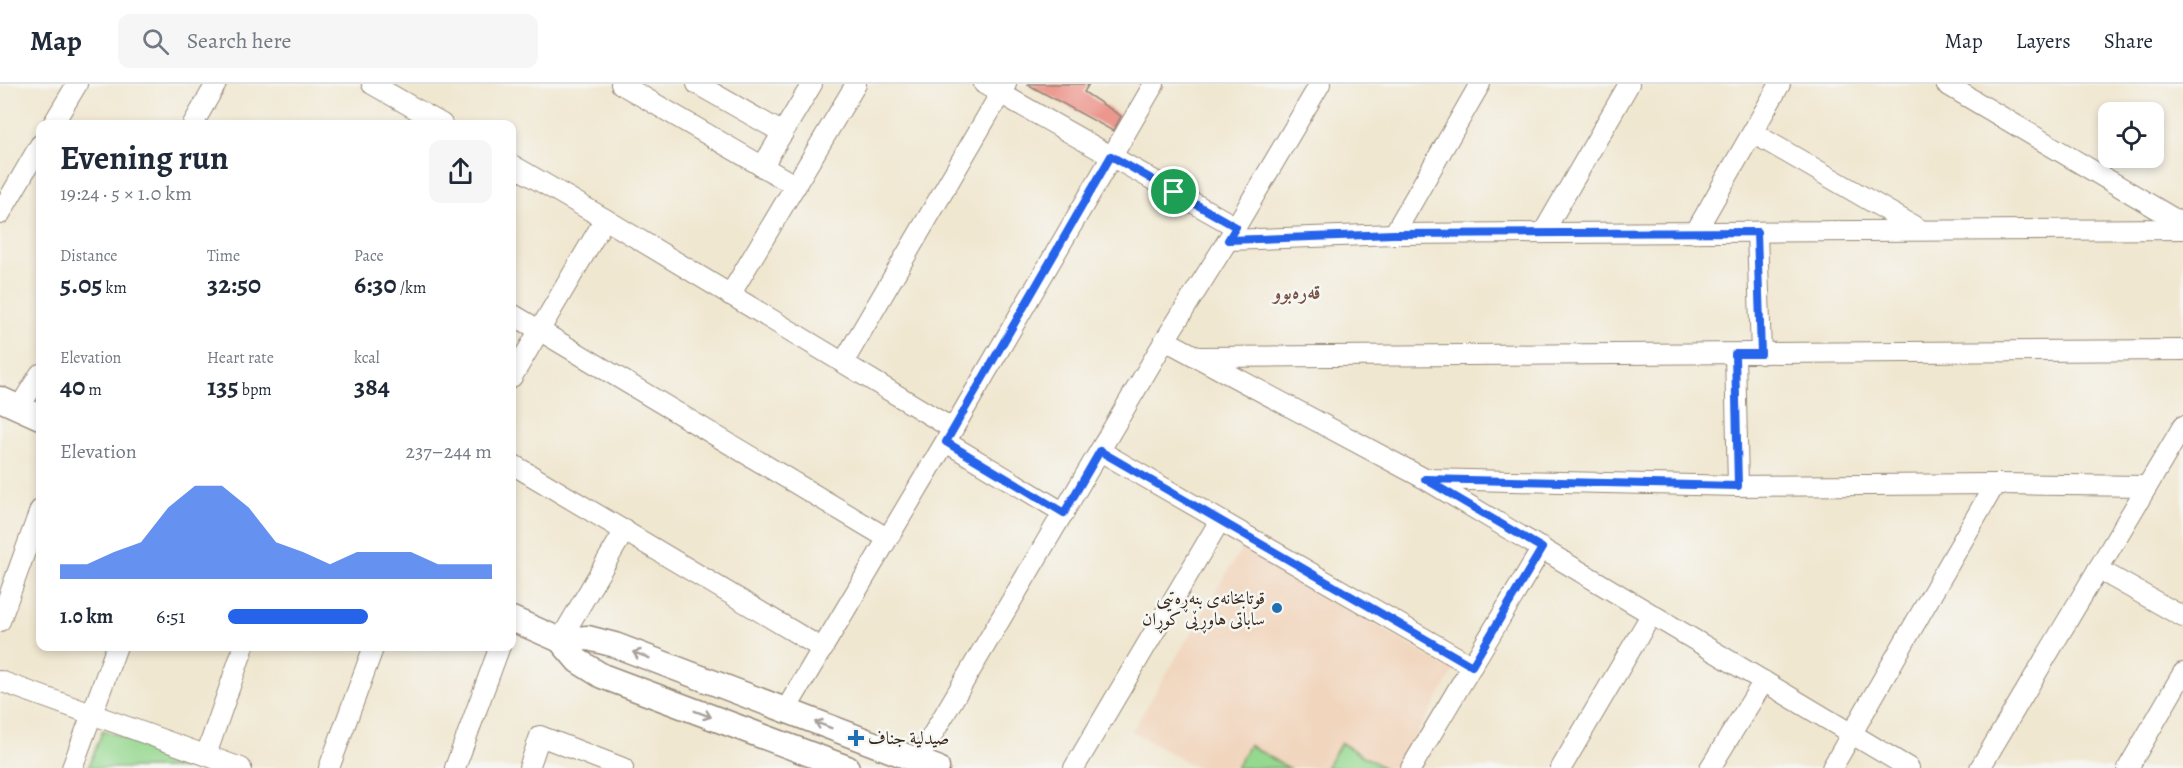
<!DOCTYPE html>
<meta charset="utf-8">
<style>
body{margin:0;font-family:Alegreya,Amiri,serif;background:#f6f6f7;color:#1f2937;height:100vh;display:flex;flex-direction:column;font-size:22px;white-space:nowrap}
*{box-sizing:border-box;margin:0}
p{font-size:20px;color:#747a83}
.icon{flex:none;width:33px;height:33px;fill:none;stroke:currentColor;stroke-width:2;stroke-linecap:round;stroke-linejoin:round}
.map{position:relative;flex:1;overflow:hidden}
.drawer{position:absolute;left:36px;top:36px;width:480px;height:531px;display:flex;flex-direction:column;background:#fff;border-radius:12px;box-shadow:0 3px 9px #0003}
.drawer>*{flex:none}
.tools{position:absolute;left:2098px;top:18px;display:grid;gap:12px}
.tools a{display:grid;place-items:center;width:66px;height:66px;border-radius:12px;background:#fff;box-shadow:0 3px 9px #0003;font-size:30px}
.pin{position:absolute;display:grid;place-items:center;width:51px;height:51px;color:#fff;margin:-26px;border:3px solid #fff;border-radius:50%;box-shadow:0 2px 6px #0007}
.round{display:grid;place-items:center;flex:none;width:63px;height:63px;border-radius:12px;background:#f6f6f7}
.head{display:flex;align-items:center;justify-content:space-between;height:102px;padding:0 24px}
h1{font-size:33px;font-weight:600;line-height:45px}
.figures{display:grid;grid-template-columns:repeat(3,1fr);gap:9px;height:102px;padding:6px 24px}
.figures div{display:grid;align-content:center}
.figures b{font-size:26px;font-weight:600}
.figures small{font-size:16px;font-weight:400}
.figures p{font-size:16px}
.chart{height:168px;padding:12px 24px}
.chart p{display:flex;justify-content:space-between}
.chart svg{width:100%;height:108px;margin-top:6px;fill:#2563eb;opacity:.7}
ul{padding:0 24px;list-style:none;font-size:20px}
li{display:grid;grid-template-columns:96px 72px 1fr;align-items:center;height:45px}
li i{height:15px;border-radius:8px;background:#2563eb}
header{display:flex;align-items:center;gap:36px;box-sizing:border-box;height:84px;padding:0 30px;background:#fff;border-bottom:2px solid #e0e1e3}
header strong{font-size:28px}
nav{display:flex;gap:33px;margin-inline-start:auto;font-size:21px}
.search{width:420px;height:54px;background:#f6f6f7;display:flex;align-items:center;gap:15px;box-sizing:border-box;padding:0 21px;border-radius:12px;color:#747a83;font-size:22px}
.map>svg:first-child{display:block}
</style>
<header>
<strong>Map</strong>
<div class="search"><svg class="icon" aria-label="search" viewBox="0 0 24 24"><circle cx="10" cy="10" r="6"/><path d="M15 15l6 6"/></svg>Search here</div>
<nav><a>Map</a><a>Layers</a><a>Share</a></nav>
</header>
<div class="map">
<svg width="2183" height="684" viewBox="0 0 2183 684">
<rect width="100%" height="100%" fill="#f6f6f2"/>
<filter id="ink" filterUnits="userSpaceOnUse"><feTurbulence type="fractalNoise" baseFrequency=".0167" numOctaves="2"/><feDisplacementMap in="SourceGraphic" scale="12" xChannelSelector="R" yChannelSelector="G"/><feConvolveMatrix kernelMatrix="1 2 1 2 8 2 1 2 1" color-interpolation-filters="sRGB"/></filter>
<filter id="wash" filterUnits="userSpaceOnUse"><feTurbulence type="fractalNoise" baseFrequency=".008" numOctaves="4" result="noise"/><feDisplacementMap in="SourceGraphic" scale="24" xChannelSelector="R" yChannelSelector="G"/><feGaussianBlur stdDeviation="1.35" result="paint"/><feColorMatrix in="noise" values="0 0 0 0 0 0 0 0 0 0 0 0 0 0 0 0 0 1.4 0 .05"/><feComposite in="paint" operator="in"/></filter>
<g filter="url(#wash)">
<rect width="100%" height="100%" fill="#f0e7d0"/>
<!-- built -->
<path fill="#f1d5bd" d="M 1243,462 L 1454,587 L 1397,684 L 1196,684 L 1132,647 Z"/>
<!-- green -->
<g fill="#95d88f" stroke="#688156" stroke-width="1.5">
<path d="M 103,646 L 187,677 L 184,684 L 88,684 Z"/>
<path d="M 1341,659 L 1384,684 L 1326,684 Z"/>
<path d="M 1249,661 L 1289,684 L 1236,684 Z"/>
</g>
<g id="blocks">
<!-- building -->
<path fill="#ec978e" d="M 1027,0 L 1089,0 L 1084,8 L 1121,32 L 1113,47 Z"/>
</g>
</g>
<g filter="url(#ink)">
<use href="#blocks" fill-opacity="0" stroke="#968877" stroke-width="1.5"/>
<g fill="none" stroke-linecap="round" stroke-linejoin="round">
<defs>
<g id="minor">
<path d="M 372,0 L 442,40"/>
<path d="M 621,0 L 796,102"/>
<path d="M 697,0 L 783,49"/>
<path d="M 984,0 L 1236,143"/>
<path d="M 1946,0 L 2183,140"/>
<path d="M 53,40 L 77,0"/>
<path d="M 193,40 L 216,0"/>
<path d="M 1753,49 L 1919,145"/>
<path d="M 512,81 L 605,135 L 953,345"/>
<path d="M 762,83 L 812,0"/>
<path d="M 0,130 L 40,61"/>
<path d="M 1757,148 L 1761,270"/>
<path d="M 1543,149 L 1629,0"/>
<path d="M 1695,149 L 1780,0"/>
<path d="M 1394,150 L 1480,0"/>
<path d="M 1228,156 L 1394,150 L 2183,145"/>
<path d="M 730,211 L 856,0"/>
<path d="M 512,230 L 887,454"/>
<path d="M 1165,256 L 1425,395 L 1909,684"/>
<path d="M 1735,270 L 1738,402"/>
<path d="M 1196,273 L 2183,266"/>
<path d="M 843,279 L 1006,0"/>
<path d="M 512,293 L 605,135"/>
<path d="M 19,324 L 40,290"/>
<path d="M 946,358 L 1064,429"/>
<path d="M 1100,367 L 1472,582"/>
<path d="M 512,380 L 823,565"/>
<path d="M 1427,395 L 1738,402 L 1995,400 L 2147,402"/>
<path d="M 2098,485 L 2183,533"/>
<path d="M 0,537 L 40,426"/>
<path d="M 560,556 L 625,446"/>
<path d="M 0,597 L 241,684"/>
<path d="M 785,627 L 953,345 L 1154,0"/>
<path d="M 206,671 L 244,562"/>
<path d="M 917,677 L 1165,256 L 1228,156 L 1320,0"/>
<path d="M 72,684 L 117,562"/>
<path d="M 329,684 L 374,562"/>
<path d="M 455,684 L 500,562"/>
<path d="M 529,684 L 540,652 L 623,684"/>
<path d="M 1074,684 L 1219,438"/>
<path d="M 1411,684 L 1542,464"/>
<path d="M 1561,684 L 1651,531"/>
<path d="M 1710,684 L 1764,597"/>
<path d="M 1832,684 L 1995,400"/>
<path d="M 1980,684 L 2183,342"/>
<path d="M 2128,684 L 2183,589"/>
</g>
<g id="tertiary">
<path d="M 0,315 L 40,333"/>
<path d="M 512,535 L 560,556 L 578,577 L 602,592 L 847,684"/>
<path d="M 560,556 L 588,554 L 615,561 L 937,684"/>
</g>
</defs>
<!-- minor casing -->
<use href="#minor" stroke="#968877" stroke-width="22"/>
<!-- tertiary casing -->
<use href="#tertiary" stroke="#968877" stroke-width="27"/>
<!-- minor -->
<use href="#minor" stroke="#fff" stroke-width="20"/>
<!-- tertiary -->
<use href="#tertiary" stroke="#fff" stroke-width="24"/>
</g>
<!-- one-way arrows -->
<defs><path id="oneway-shaft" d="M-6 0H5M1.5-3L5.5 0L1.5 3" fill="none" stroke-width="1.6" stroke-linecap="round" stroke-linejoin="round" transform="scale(1.5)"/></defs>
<g stroke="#a79f9a">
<use href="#oneway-shaft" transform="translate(641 571) rotate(-159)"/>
<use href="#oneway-shaft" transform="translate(703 630) rotate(21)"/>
<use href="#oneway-shaft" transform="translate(823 641) rotate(-159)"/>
</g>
</g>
<g fill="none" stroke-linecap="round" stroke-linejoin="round" filter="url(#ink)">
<defs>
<path id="route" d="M 1111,72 L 1236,143 L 1228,156 L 1394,150 L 1757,148 L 1761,270 L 1735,270 L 1738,402 L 1425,395 L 1542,464 L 1472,582 L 1100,367 L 1064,429 L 946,358 Z"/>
</defs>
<!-- route casing -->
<use href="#route" stroke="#fff" stroke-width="12"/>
<!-- route -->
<use href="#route" stroke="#2563eb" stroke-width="8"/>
</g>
<!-- markers -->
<g fill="#1f6fb2" stroke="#f6f6f2" stroke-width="2">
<circle cx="1277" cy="524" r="6"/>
<path d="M853 645h6v6h6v6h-6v6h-6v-6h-6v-6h6z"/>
</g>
<g text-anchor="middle" stroke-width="5" stroke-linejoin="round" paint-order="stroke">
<!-- poi labels -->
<g font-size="18" fill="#3b2a1e" stroke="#f6f6f2" text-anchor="end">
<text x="1265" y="520">قوتابخانەی بنەڕەتیی<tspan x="1265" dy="21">ساباتی هاوڕێی کوڕان</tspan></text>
<text x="868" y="660" text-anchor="start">صيدلية جناف</text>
</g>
<!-- neighbourhood labels -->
<g font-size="20" font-weight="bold" fill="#795045" stroke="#f6f6f2">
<text x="1297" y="215">قەرەبوو</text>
</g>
</g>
</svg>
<div class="tools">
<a><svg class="icon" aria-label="locate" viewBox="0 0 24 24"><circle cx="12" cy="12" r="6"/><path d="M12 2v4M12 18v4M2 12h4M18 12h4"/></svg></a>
</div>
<div class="pin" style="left:1174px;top:108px;background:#1e9e55"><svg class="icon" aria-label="arrive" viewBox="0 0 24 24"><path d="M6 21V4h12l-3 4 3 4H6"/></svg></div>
<section class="drawer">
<div class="head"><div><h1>Evening run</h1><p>19:24 · 5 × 1.0 km</p></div><a class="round"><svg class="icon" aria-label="share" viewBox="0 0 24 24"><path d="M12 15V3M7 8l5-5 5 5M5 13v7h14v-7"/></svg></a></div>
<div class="figures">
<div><p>Distance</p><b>5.05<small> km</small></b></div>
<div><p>Time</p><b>32:50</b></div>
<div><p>Pace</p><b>6:30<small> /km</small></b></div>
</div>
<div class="figures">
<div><p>Elevation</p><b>40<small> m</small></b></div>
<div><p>Heart rate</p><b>135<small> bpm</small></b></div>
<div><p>kcal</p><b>384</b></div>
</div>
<div class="chart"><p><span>Elevation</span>237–244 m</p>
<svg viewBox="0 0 160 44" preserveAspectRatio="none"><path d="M0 44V38L10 38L20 33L30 29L40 15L50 6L60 6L70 15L80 29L90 33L100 38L110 33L120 33L130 33L140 38L150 38L160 38V44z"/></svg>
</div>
<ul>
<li><b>1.0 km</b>6:51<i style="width:53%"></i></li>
</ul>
</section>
</div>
